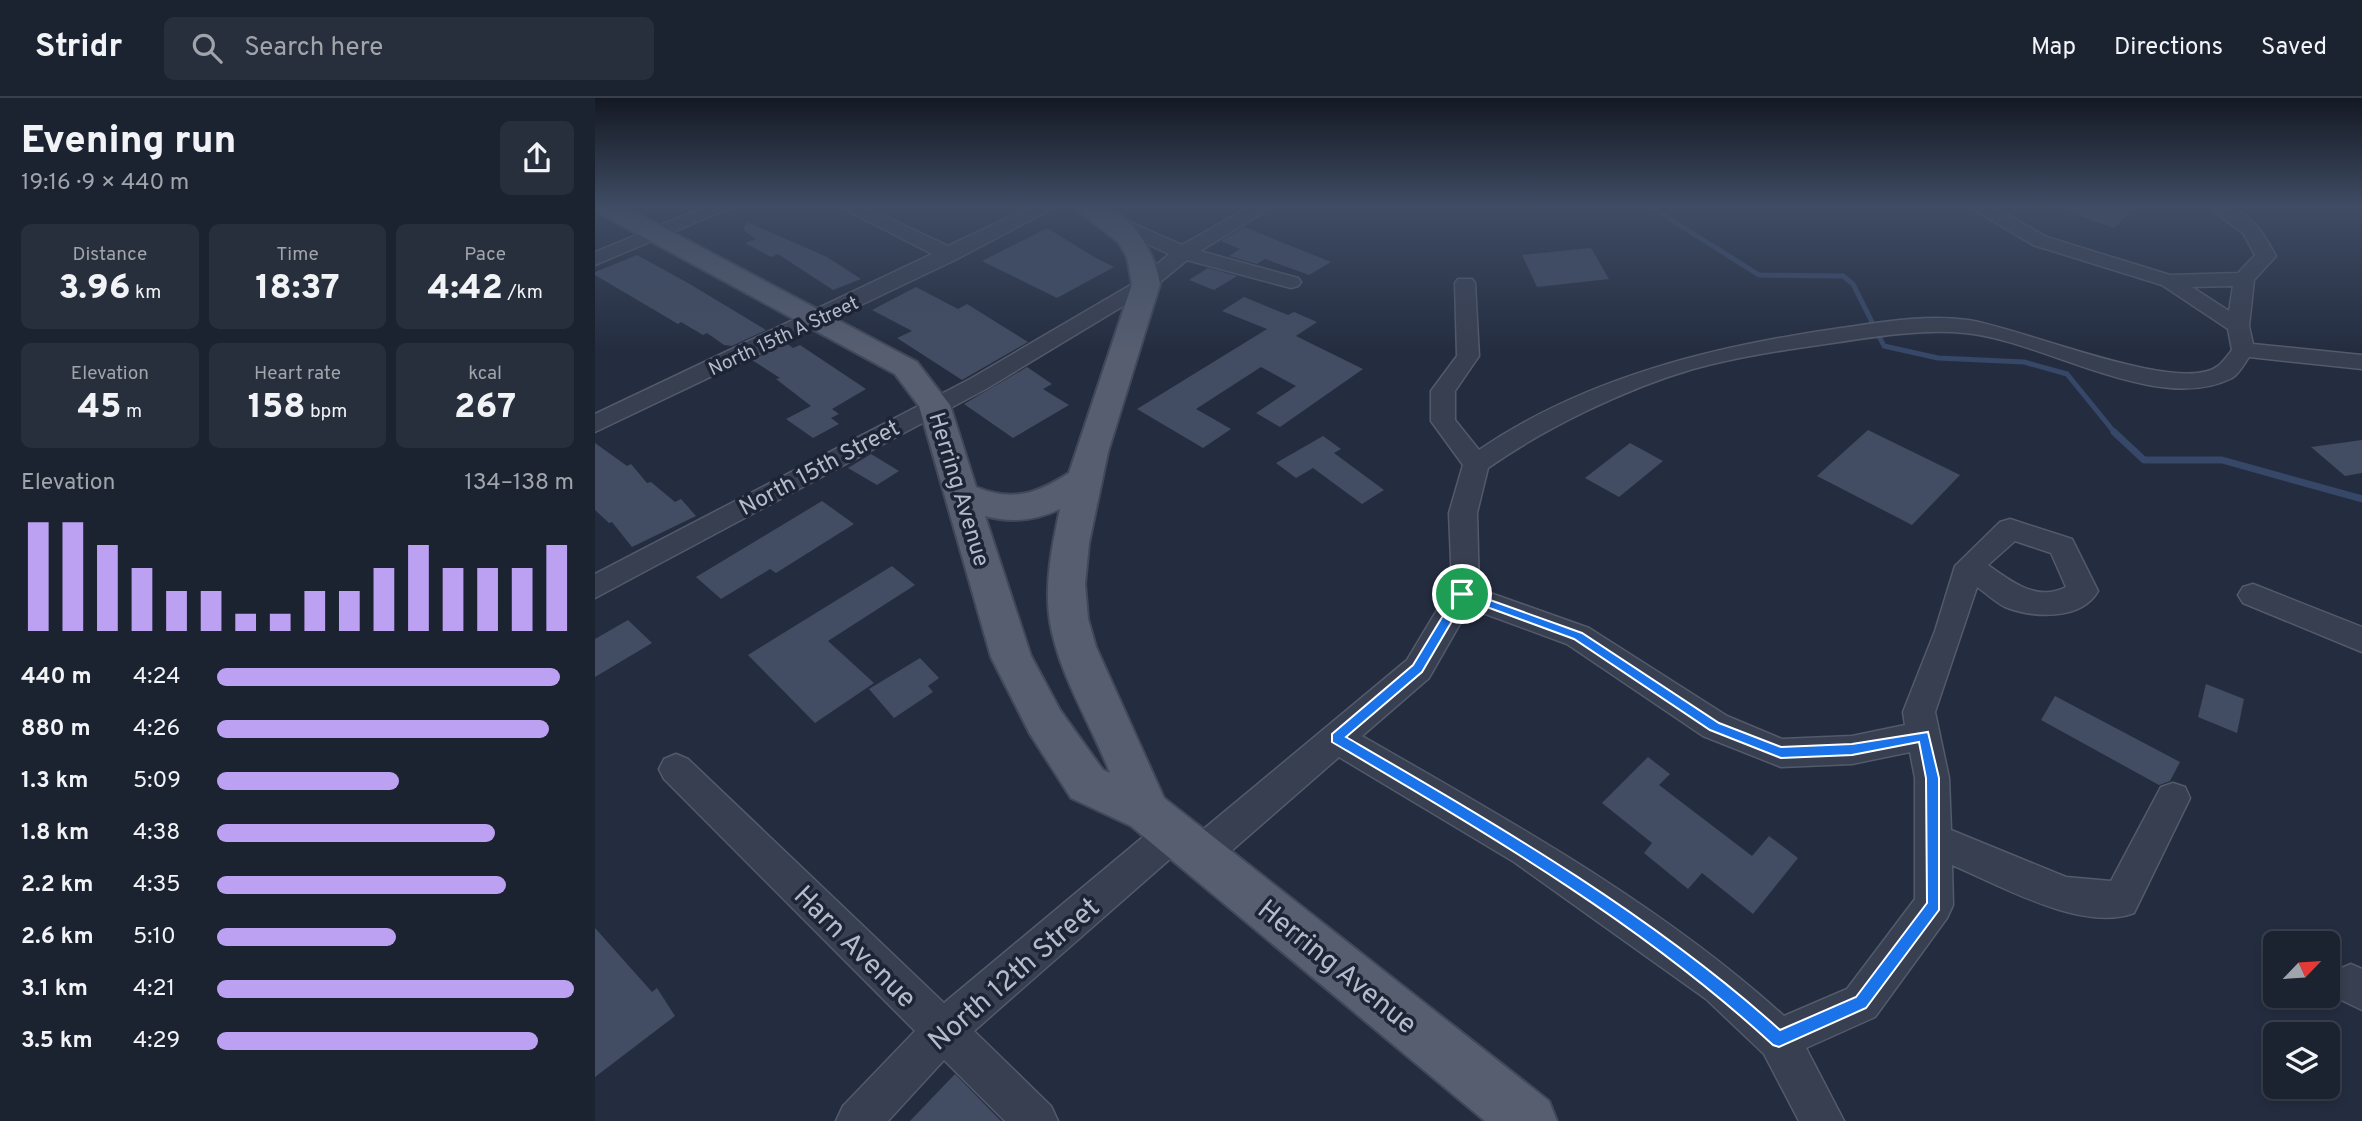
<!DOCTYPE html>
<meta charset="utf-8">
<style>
body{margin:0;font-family:Overpass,sans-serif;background:#282f3c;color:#f1f3f6;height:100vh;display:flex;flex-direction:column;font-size:26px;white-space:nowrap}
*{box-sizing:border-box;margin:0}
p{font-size:23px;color:#a0a4ab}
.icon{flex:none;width:38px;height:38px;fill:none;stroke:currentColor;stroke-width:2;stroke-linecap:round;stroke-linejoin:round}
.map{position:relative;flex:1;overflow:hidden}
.details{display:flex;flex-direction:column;background:#1b2230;width:595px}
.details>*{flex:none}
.needle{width:46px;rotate:65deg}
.controls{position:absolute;left:1668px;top:833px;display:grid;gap:14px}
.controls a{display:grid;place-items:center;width:77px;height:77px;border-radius:10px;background:#1b2230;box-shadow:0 4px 10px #0003,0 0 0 2px #393f4c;font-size:35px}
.pin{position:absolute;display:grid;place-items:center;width:60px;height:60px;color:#fff;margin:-30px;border:4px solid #fff;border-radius:50%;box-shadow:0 2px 7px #0007}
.round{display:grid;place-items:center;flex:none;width:74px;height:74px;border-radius:10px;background:#282f3c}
.overview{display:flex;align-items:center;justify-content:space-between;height:119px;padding:0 21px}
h1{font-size:38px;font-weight:800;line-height:52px}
.stats{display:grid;grid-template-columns:repeat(3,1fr);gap:10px;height:119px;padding:7px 21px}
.stats div{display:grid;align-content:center;border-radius:10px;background:#282f3c;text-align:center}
.stats b{font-size:35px;font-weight:800}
.stats small{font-size:19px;font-weight:400}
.stats p{font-size:19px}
.chart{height:196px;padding:14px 21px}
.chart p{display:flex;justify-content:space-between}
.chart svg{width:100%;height:126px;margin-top:7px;stroke:#bca0f2;stroke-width:6}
ul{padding:0 21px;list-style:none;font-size:23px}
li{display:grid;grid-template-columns:112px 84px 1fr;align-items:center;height:52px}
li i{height:18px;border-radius:9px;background:#bca0f2}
header{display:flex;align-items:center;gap:42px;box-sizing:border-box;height:98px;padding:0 35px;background:#1b2230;border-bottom:2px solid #393f4c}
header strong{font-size:33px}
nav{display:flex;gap:38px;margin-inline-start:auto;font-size:24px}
.search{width:490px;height:63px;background:#282f3c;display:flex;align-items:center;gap:18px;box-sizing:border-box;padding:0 24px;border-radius:10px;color:#a0a4ab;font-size:26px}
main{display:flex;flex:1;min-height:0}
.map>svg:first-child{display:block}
</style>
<header>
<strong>Stridr</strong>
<div class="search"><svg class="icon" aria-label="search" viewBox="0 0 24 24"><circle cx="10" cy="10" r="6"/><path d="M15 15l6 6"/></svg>Search here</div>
<nav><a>Map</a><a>Directions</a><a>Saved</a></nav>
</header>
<main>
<section class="details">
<div class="overview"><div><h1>Evening run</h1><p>19:16 · 9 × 440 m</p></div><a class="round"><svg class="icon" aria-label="share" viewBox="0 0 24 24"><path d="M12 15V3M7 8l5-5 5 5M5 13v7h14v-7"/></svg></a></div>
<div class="stats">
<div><p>Distance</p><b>3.96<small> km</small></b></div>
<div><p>Time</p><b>18:37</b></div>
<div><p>Pace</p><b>4:42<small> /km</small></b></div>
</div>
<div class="stats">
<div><p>Elevation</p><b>45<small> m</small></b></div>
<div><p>Heart rate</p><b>158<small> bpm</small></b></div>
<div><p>kcal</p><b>267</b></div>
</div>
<div class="chart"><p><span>Elevation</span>134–138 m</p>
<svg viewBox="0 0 160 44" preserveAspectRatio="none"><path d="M5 44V6M15 44V6M25 44V14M35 44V22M45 44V30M55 44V30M65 44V38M75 44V38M85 44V30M95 44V30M105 44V22M115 44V14M125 44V22M135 44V22M145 44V22M155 44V14"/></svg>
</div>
<ul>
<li><b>440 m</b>4:24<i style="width:96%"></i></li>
<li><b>880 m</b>4:26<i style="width:93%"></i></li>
<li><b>1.3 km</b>5:09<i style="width:51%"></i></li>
<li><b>1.8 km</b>4:38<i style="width:78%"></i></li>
<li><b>2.2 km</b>4:35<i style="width:81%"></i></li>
<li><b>2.6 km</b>5:10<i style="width:50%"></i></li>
<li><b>3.1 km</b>4:21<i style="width:100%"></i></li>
<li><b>3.5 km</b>4:29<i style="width:90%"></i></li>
</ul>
</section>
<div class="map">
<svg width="1767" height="1023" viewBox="0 0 1767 1023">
<rect width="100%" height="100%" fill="#242d40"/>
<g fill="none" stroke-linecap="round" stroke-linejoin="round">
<!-- stream-far1 -->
<path stroke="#374768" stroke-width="5" d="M 1056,109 L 1164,177 L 1248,178 L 1258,186 L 1289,248 L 1343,260 L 1429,264 L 1472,276 L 1520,335"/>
<!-- stream -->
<path stroke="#374768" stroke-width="7" d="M 1519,334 L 1549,362 L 1627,362 L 1767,401"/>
</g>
<!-- building -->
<g fill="#424c62">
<path d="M 1469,109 L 1540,109 L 1519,130 L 1469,113 Z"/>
<path d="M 152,124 L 232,159 L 266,181 L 238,192 L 183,156 L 176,159 L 150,145 L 161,141 L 148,132 Z"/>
<path d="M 650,129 L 664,135 L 736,164 L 714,177 L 670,161 L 662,166 L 634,158 L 645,151 L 626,143 Z"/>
<path d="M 452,130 L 501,160 L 519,169 L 462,200 L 387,163 Z"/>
<path d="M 996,150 L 1014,181 L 942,189 L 927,157 Z"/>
<path d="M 42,157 L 93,185 L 171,232 L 137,248 L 129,247 L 112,235 L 108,237 L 86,224 L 83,226 L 0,177 L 0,174 Z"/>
<path d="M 613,170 L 642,178 L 619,192 L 594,182 Z"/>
<path d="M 321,189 L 363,211 L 372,206 L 433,244 L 367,282 L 302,240 L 317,233 L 277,212 Z"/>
<path d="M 649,199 L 693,217 L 699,214 L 722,224 L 701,238 L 768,271 L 685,329 L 661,315 L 701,288 L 666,269 L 601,311 L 636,331 L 608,350 L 542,311 L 672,231 L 627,213 Z"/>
<path d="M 191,245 L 198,250 L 205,247 L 271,291 L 237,311 L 244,316 L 236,320 L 244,326 L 218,340 L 191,321 L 216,308 L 181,281 L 185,280 L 157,262 Z"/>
<path d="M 432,269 L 457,286 L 448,291 L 474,307 L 418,340 L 369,306 Z"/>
<path d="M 1273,332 L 1365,377 L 1317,427 L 1222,378 Z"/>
<path d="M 728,338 L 746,351 L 739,355 L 789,392 L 767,406 L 718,370 L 701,380 L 681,365 Z"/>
<path d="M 1767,342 L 1767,375 L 1750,378 L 1716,349 Z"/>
<path d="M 0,345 L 32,368 L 36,366 L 52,385 L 56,384 L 80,404 L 86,401 L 101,418 L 37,449 L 17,424 L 14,425 L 0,412 Z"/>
<path d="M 1035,345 L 1068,363 L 1024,399 L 990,380 Z"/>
<path d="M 276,356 L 304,373 L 282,387 L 253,370 Z"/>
<path d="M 227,403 L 259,426 L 181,475 L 175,471 L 126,501 L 101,479 Z"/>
<path d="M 297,468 L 320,487 L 233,543 L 279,585 L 220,625 L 153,557 Z"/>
<path d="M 33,522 L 57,545 L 0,579 L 0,541 Z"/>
<path d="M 325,560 L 344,580 L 333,588 L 338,594 L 299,620 L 274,591 Z"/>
<path d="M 1611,586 L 1649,601 L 1642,635 L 1603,619 Z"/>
<path d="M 1460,598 L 1585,664 L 1575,683 L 1564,687 L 1446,622 Z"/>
<path d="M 1053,659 L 1075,676 L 1064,687 L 1157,758 L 1174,738 L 1203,760 L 1158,816 L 1107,775 L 1093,791 L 1049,755 L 1057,745 L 1007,705 Z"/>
<path d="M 0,830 L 57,894 L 62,890 L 80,918 L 0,979 Z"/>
<path d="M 360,976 L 406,1023 L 315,1023 Z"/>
</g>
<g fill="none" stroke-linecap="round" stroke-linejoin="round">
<defs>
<g id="minor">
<path d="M 110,109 L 137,109 L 0,167 L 0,154 Z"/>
<path d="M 245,109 L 270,109 L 353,148 L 435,109 L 460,109 L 362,161 L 0,334 L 0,316 L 337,156 Z"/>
<path d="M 654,109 L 678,109 L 605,153 L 703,180 L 706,184 L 703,188 L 696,190 L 592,162 L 558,190 L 391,291 L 0,500 L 0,476 L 375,281 L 544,182 L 574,156 L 512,128 L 509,124 L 512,120 L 526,120 L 587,147 Z"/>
<path d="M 1374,109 L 1398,109 L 1452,139 L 1575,177 L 1643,175 L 1660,157 L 1648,135 L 1612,109 C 1653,109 1662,125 1681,158 L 1659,182 L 1654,228 L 1658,246 L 1767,257 L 1767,271 L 1654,259 C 1649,266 1644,276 1637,280 C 1563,318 1448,242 1370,235 C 1328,231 1285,238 1244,244 C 1195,251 1145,258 1098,271 C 1030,291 950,330 893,370 L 882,415 L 884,491 L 994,530 L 1132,618 L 1187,641 L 1257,638 L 1310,627 L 1308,614 L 1340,533 L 1360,468 L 1405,424 L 1415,421 L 1477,441 L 1503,493 C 1486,523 1438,520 1410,509 C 1400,504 1391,495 1382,489 L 1340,614 L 1354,680 L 1356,732 L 1471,779 L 1516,783 L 1566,689 L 1578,685 L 1590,689 L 1595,700 L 1539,815 C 1487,835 1405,787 1357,767 L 1358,807 L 1352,820 L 1280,919 L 1211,950 L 1249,1023 L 1204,1023 L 1169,956 L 1111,901 L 919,764 L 744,659 L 619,768 L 606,773 L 593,768 L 588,756 L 593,744 L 812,562 L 857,487 L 854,415 L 868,367 L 836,323 L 836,293 L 862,258 L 860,185 L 863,181 L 877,181 L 880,185 L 884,258 L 860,293 L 860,322 L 884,352 C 991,279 1120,248 1246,230 C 1287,224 1331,216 1373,222 C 1424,229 1585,298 1623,268 C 1628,264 1633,257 1637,252 L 1633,231 L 1567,187 L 1438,147 ZM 1638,188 L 1634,213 L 1597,189 ZM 1420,443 L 1456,455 L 1471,489 C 1442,504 1417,484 1393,467 ZM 874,510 L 972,546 L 1108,638 L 1186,669 L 1257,666 L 1315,654 L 1320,680 L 1320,801 L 1252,891 L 1189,918 C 1064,805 913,722 767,638 L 834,580 Z"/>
<path d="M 1658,486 L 1767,529 L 1767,554 L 1648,505 L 1643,497 L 1648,489 Z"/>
<path d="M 81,656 L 93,661 L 349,905 L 566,724 L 579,719 L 592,724 L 597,735 L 592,746 L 379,933 L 456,1008 L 463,1023 L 410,1023 L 349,962 L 293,1023 L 241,1023 L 248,1008 L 320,933 L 69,681 L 64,671 L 69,661 Z"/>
<path d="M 1756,866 L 1767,871 L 1767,912 L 1742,900 L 1736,886 L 1742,872 Z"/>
</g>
<path id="major" d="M 0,109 L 30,109 L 322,264 L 355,307 L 381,389 C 418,404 441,396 474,375 L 537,186 L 532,159 L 523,144 L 478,109 C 487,109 497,108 506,109 C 538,114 561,158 565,186 L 513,354 L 494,445 L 490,486 L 493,521 L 501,549 L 569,700 L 954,1003 L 962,1023 L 890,1023 L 536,728 L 476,700 L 435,636 L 396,559 L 324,308 L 300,276 L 2,114 ZM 465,411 C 457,448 449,487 455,524 C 464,577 496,626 515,675 L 508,672 L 465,612 L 436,558 L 390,418 C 416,425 440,423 465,411 Z"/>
</defs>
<!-- minor casing -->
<use href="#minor" stroke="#535a6a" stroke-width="3"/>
<!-- major casing -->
<use href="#major" stroke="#414859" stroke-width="4"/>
<!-- minor -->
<use href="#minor" fill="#383f50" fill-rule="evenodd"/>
<!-- major -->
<use href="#major" fill="#565e70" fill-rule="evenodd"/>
</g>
<!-- sky -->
<linearGradient id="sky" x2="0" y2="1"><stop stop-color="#141923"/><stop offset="0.43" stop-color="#3f4c64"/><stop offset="1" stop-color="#3f4c64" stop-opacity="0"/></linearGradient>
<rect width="1767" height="253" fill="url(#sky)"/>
<!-- route -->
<path fill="#1a73e8" stroke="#fff" stroke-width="2" fill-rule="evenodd" d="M 867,492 L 987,535 L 1124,625 L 1186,649 L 1257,646 L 1333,634 L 1344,680 L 1344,812 L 1271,910 L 1184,949 L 1178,947 C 1046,825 891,735 737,644 L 737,636 L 818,567 L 863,493 ZM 870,501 L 979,541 L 1115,632 L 1186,660 L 1257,657 L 1324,644 L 1331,680 L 1332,805 L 1261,899 L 1185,932 C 1055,815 902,727 751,639 L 827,574 Z"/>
<g text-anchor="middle" stroke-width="7" stroke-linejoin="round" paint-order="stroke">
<!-- far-street labels -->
<g font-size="19" fill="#b4bbca" stroke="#1d2435">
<text transform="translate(188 237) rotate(-25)" y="7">North 15th A Street</text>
</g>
<!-- street labels -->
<g font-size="23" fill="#b4bbca" stroke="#1d2435">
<text transform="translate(224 369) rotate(-28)" y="8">North 15th Street</text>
<text transform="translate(365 391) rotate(73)" y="8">Herring Avenue</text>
</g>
<!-- near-street labels -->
<g font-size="28" fill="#b4bbca" stroke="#1d2435">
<text transform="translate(261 848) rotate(45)" y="10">Harn Avenue</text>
<text transform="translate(743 868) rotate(39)" y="10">Herring Avenue</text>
<text transform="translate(418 875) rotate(-41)" y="10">North 12th Street</text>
</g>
</g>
</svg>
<div class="controls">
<a><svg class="needle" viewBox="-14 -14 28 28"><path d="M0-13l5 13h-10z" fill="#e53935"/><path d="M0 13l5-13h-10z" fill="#a0a4ab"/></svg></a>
<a><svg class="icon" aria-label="layers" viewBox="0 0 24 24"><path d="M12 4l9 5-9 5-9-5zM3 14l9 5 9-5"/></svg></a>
</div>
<div class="pin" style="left:867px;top:496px;background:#1e9e55"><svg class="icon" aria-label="arrive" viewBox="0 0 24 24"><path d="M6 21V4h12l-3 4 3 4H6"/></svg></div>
</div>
</main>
